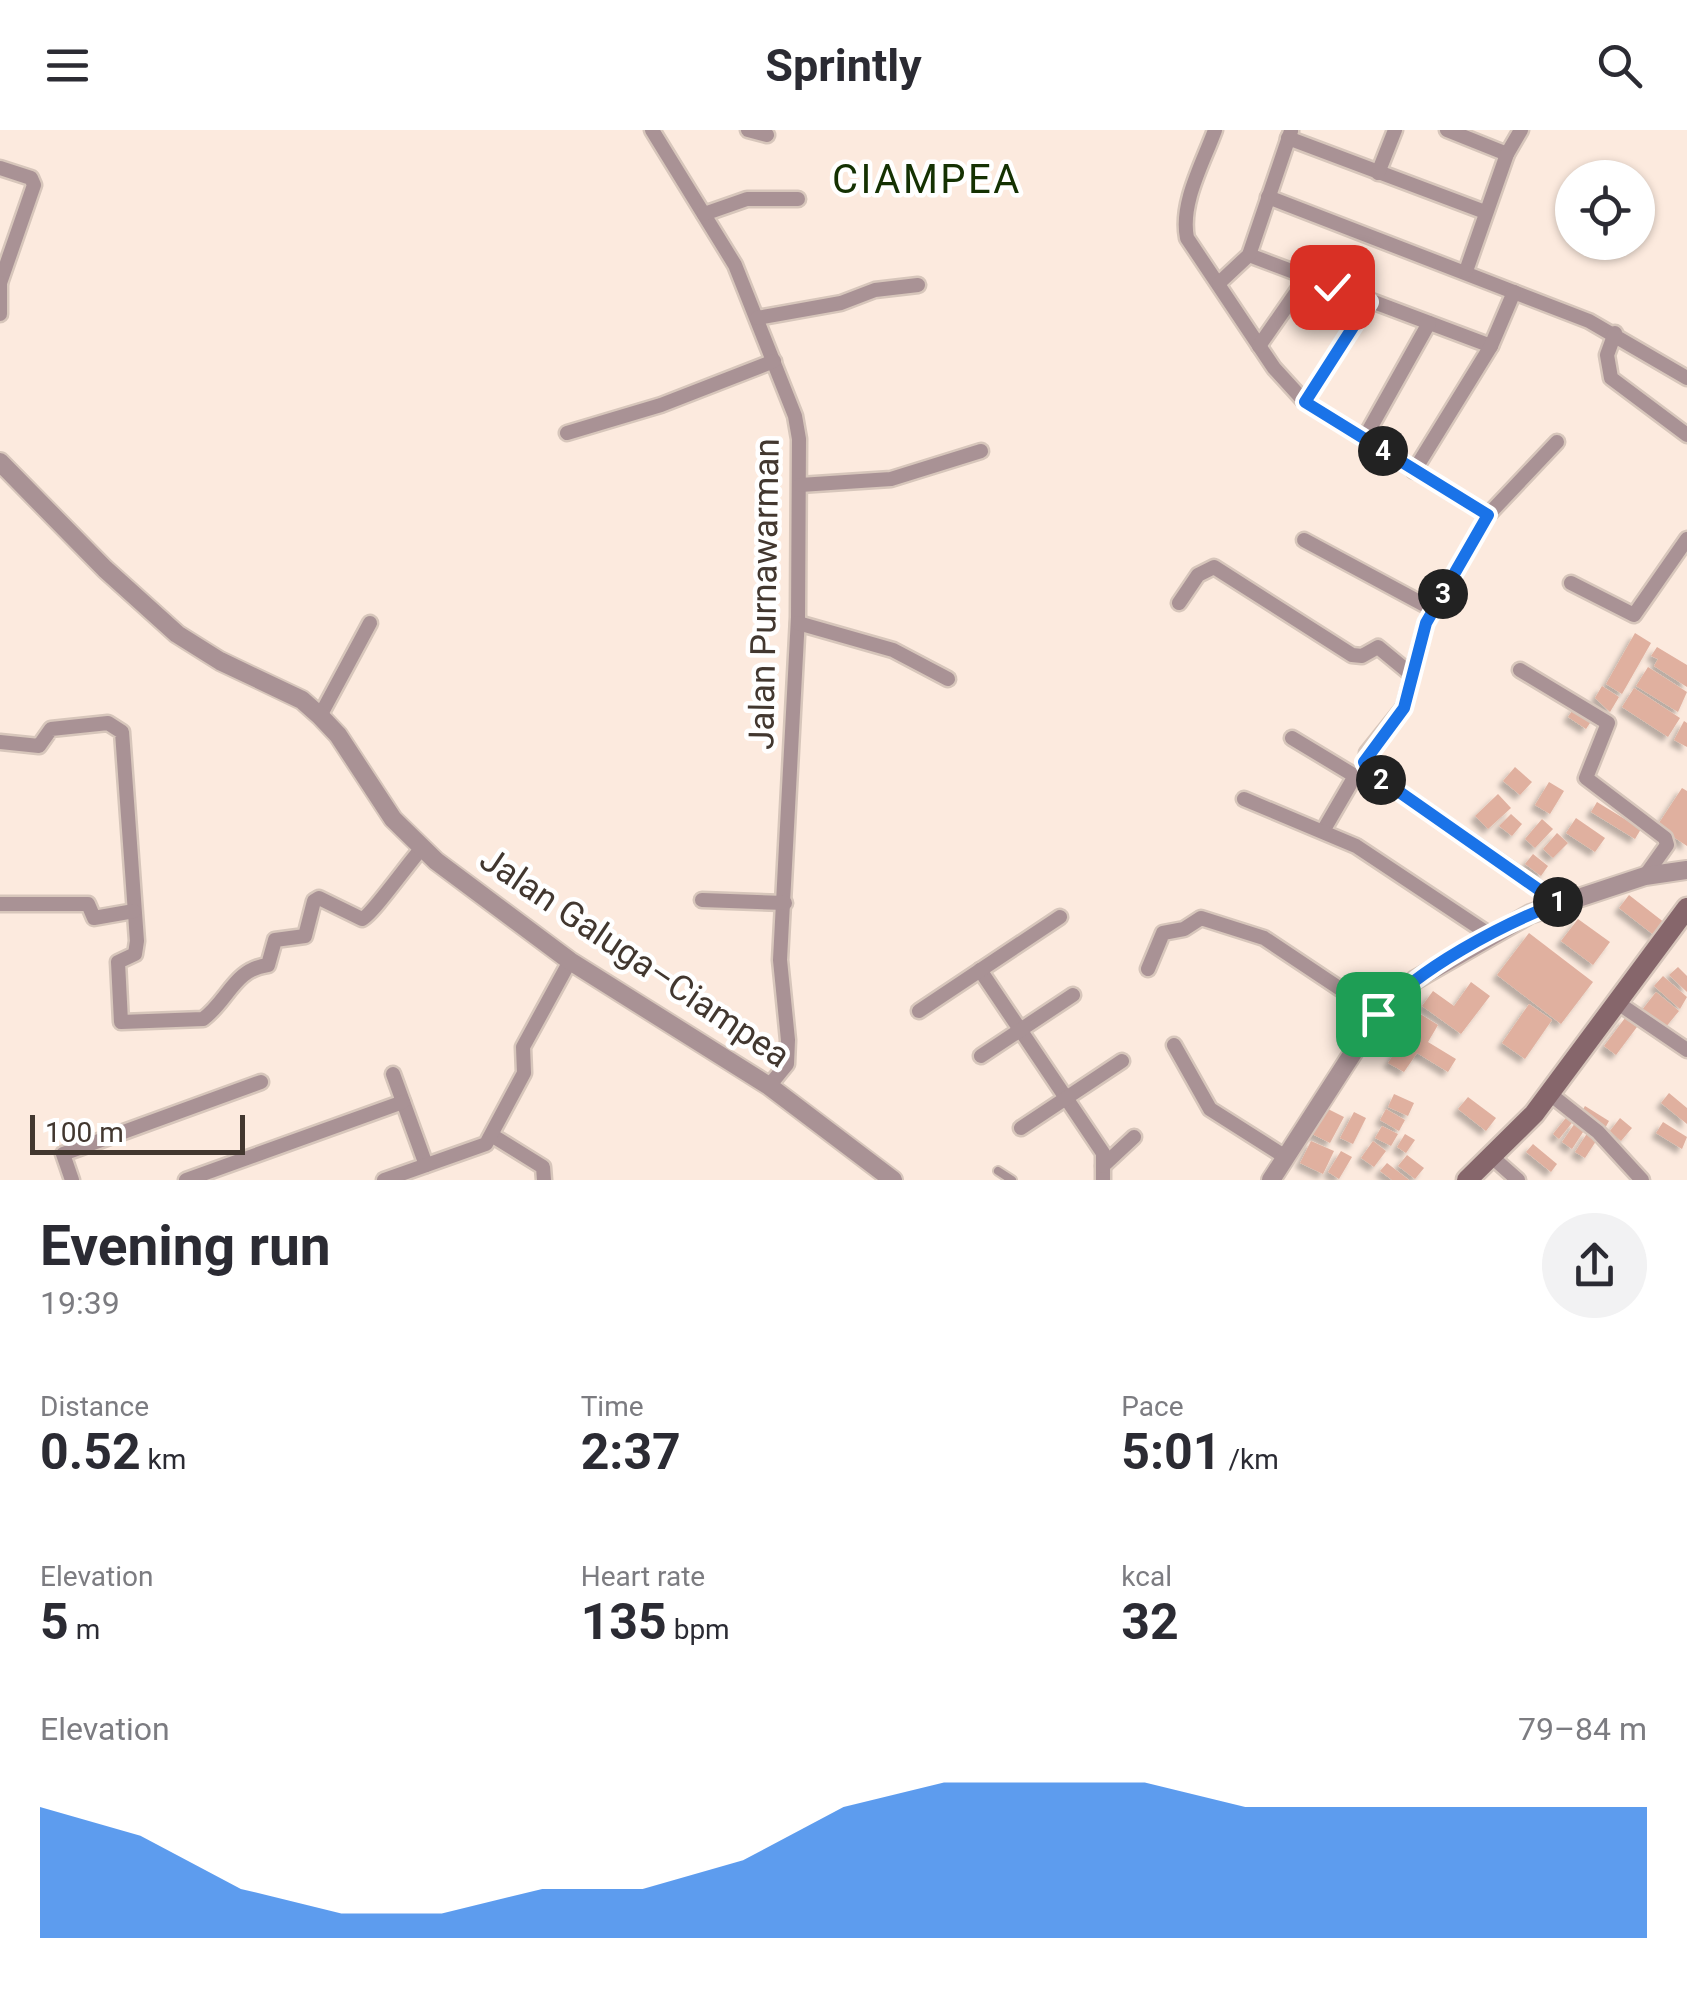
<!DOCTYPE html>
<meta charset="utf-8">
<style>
body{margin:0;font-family:Roboto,sans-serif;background:#f2f2f3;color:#2b2b33;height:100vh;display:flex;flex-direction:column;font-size:38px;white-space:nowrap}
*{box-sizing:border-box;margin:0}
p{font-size:32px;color:#7c7c81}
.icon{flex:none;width:55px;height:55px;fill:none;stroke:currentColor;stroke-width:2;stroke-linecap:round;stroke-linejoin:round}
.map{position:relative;height:1050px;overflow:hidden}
.details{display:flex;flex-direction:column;background:#fff;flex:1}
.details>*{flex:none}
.controls{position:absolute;left:1555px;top:30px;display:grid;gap:20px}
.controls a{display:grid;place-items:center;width:100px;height:100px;border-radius:50%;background:#fff;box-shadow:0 2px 8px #0004;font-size:50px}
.scale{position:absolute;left:30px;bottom:25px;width:215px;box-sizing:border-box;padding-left:10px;border:5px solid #42372f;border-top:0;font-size:28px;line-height:35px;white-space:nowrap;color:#42372f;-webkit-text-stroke:8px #fff;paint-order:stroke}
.pin{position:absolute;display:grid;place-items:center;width:85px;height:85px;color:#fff;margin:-42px;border-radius:20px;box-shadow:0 5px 15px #0006}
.km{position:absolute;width:50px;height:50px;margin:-25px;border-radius:50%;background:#222;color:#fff;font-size:28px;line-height:50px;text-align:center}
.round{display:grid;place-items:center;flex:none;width:105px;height:105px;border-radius:52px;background:#f2f2f3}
.head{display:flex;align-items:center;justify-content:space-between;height:170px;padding:0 40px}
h1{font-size:55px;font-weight:700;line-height:75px}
.stats{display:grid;grid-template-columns:repeat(3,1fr);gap:15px;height:170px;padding:10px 40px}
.stats div{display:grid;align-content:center}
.stats b{font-size:50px;font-weight:700}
.stats small{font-size:28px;font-weight:400}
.stats p{font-size:28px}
.chart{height:280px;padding:20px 40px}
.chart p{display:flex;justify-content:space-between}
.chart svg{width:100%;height:180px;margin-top:10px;fill:#1a73e8;opacity:.7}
header{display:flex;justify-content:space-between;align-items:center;height:130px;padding:0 40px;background:#fff;font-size:45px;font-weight:700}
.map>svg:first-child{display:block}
</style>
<header><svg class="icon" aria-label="menu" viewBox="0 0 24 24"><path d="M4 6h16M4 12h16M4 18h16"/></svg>Sprintly<svg class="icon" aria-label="search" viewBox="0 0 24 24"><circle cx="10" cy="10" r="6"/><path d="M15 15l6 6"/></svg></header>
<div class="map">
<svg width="1687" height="1050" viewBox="0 0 1687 1050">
<defs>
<filter id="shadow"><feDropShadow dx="-5" dy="5" stdDeviation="2.5" flood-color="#0004"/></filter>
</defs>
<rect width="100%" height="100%" fill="#fceade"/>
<!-- building -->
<g fill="#e0b09f" filter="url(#shadow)">
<path d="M 1635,503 L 1651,513 L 1622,564 L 1606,554 Z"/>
<path d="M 1657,517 L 1687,535 L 1687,557 L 1654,536 L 1658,529 L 1651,526 Z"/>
<path d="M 1648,537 L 1687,562 L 1678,582 L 1636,556 Z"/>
<path d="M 1602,556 L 1619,567 L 1610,582 L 1595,568 Z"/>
<path d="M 1634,558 L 1680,588 L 1668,607 L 1622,577 Z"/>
<path d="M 1576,575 L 1594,587 L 1586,599 L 1568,587 Z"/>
<path d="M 1684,591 L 1687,593 L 1687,617 L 1674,610 Z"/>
<path d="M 1515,637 L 1532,652 L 1520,665 L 1503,651 Z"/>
<path d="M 1549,652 L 1564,661 L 1550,684 L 1535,675 Z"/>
<path d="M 1682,658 L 1687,661 L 1687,716 L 1657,696 Z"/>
<path d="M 1498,664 L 1511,678 L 1488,699 L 1475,686 Z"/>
<path d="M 1597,672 L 1641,699 L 1635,709 L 1591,682 Z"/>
<path d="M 1511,684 L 1522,694 L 1512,706 L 1499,696 Z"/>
<path d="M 1576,688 L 1605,708 L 1595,722 L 1566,703 Z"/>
<path d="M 1542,689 L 1553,699 L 1535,718 L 1525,709 Z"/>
<path d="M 1557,703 L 1568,713 L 1553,728 L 1543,719 Z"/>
<path d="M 1533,724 L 1548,736 L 1541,746 L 1525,734 Z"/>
<path d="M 1629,765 L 1665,793 L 1655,806 L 1619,778 Z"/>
<path d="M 1578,789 L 1610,812 L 1593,835 L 1561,811 Z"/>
<path d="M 1529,803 L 1593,852 L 1561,894 L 1497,845 Z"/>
<path d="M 1678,837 L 1687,846 L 1687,862 L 1669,845 Z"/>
<path d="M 1663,846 L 1687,867 L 1680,879 L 1654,856 Z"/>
<path d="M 1471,852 L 1490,866 L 1461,904 L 1422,876 L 1433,861 L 1454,876 Z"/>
<path d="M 1656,862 L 1679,881 L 1665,898 L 1642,880 Z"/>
<path d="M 1529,874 L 1552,890 L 1525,929 L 1502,913 Z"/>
<path d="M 1409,877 L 1438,895 L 1428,912 L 1456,929 L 1448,942 L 1417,923 L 1404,942 L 1388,933 L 1401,913 L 1393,902 Z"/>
<path d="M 1625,888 L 1637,897 L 1616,925 L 1604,916 Z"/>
<path d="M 1669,963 L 1687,978 L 1687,994 L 1661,973 Z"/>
<path d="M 1394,964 L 1414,973 L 1408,986 L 1388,977 Z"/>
<path d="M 1468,967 L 1496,988 L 1486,1001 L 1458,979 Z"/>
<path d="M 1322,976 L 1344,987 L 1330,1013 L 1308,1002 Z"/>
<path d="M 1585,976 L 1609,991 L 1604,1000 L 1579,986 Z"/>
<path d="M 1386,979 L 1405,990 L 1399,1001 L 1380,990 Z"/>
<path d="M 1354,982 L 1366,988 L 1353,1014 L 1340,1008 Z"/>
<path d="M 1569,984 L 1575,989 L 1559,1009 L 1553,1004 Z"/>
<path d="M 1620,988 L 1632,998 L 1621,1011 L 1610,1001 Z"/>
<path d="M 1663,992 L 1687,1007 L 1682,1019 L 1656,1003 Z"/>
<path d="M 1575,993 L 1585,999 L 1572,1019 L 1562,1012 Z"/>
<path d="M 1382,996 L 1398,1004 L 1391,1016 L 1375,1008 Z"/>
<path d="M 1588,1002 L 1598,1008 L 1585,1028 L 1575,1022 Z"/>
<path d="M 1405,1004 L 1415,1010 L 1406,1023 L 1397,1017 Z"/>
<path d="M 1311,1011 L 1334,1021 L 1323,1044 L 1300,1033 Z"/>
<path d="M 1373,1011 L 1386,1021 L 1374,1037 L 1361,1028 Z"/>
<path d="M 1533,1014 L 1557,1034 L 1551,1042 L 1526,1022 Z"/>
<path d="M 1341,1021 L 1352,1027 L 1339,1049 L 1328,1042 Z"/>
<path d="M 1407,1025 L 1424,1038 L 1415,1049 L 1398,1036 Z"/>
<path d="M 1387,1033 L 1409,1050 L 1392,1050 L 1380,1041 Z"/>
</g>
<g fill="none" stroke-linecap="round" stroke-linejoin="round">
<defs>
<path id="service" d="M 998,1041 L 1012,1050"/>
<g id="minor">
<path d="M 652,0 L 735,135 L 795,286 L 799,309 L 798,487 L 780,830 L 788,910 L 787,934 L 769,956"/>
<path d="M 748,0 L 767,5"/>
<path d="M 1215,0 C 1203,33 1180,73 1187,108 L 1274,238 L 1305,272 L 1488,385 L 1426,493 L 1404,577 L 1367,623 L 1368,640 L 1559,773"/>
<path d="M 1447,0 L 1507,24"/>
<path d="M 1288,8 L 1485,82"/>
<path d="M 0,38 L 31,48 L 34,55 L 0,153"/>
<path d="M 1378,43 L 1395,0"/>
<path d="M 1268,67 L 1589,191 L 1687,248"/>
<path d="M 704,84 L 747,69 L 798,69"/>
<path d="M 1249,125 L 1491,216"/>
<path d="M 1466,141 L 1507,24 L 1521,0"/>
<path d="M 0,153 L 0,184"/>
<path d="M 1219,153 L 1249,125 L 1291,1"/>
<path d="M 757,188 L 841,173 L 875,160 L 918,155"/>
<path d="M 1615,203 L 1607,225 L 1611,248 L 1687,305"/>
<path d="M 1259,216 L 1307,147"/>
<path d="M 1305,272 L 1369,172"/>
<path d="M 567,303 L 661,275 L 774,231"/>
<path d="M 1364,309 L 1429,193"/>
<path d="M 1414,341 L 1491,216 L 1514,162"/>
<path d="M 800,355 L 891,349 L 981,321"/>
<path d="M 1488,385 L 1557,312"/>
<path d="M 1304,410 L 1434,480"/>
<path d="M 1571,453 L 1634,485 L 1687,409"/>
<path d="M 1179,473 L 1198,445 L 1214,437 L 1352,525 L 1362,526 L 1378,517 L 1412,545"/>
<path d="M 798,493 L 893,520 L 948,549"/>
<path d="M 1520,540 L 1608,593 L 1586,648 L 1665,708 L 1667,715 L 1645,746"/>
<path d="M 320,586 L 370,493"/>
<path d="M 1292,608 L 1355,646 L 1323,701"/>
<path d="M 0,612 L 39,616 L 51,599 L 108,593 L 122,602 L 137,811 L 135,824 L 118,832 L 121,892 L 203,889 C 228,871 234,839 268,835 L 275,810 L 305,806 L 314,771 L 319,768 L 362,789 C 371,786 410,731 422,718"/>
<path d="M 1244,669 L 1356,716 L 1490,805"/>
<path d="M 702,770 L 785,773"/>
<path d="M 0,774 L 88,774 L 94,788 L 134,781"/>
<path d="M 1148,839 L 1163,803 L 1184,799 L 1201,788 L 1264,808 L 1378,884"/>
<path d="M 980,840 L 1103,1023 L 1103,1050"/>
<path d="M 1618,873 L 1687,920"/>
<path d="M 919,881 L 1060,787"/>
<path d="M 1174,915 L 1210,979 L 1284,1026"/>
<path d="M 981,926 L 1073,865"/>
<path d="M 393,944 L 426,1035"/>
<path d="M 1550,964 L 1598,1002 L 1642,1050"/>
<path d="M 1021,998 L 1122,931"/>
<path d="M 493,1006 L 543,1037 L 544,1050"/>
<path d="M 1492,1027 L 1518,1050"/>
<path d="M 1103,1036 L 1134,1007"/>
<path d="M 72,1050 L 63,1024 L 261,952"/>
<path d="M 186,1050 L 403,972"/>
<path d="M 384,1050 L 486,1014 L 524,943 L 523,917 L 570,831"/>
</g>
<g id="tertiary">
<path d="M 0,332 L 105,439 L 177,504 L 220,531 L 302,570 L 320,586 L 338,605 L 393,689 L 436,731 L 570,831 L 769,956 L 893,1050"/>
<path d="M 1271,1050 L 1378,884 L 1415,850 L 1530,784 L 1645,746 L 1687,740"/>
</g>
<path id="secondary" d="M 1467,1050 L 1534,984 L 1687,778"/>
</defs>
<!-- service casing -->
<use href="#service" stroke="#d7c6bb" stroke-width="12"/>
<!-- minor casing -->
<use href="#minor" stroke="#d7c6bb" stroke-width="19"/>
<!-- tertiary casing -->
<use href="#tertiary" stroke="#d7c6bb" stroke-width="22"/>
<!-- secondary casing -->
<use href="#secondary" stroke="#d7c6bb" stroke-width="25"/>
<!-- service -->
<use href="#service" stroke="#a99295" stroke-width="8"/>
<!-- minor -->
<use href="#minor" stroke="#a99295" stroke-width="14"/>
<!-- tertiary -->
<use href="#tertiary" stroke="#a99295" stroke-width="18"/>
<!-- secondary -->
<use href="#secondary" stroke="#86666b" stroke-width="20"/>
</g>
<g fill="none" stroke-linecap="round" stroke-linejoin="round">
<defs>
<path id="route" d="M 1332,157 L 1369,172 L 1305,272 L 1488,385 L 1426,493 L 1404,578 L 1364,632 L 1368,640 L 1558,773 C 1501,795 1419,838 1378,884"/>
</defs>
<!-- route casing -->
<use href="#route" stroke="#fff" stroke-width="20"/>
<!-- route -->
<use href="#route" stroke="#1a73e8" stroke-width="12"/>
</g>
<g text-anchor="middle" stroke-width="9" stroke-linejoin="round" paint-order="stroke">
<!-- street labels -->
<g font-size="35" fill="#42372f" stroke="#fff">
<text transform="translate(764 464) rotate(-89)" y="12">Jalan Purnawarman</text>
<text transform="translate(635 827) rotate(34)" y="12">Jalan Galuga–Ciampea</text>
</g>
<!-- quarter labels -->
<g font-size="40" letter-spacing="2.5" fill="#143102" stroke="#fff">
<text x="927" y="63">CIAMPEA</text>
</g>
</g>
</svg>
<div class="controls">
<a><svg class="icon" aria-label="locate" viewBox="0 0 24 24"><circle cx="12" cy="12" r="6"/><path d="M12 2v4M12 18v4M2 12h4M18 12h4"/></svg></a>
</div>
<div class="scale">100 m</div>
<div class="pin" style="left:1378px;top:884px;background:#1e9e55"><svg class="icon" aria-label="arrive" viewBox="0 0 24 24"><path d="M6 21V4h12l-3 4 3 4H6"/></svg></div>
<div class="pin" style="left:1332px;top:157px;background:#d93025"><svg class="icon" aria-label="check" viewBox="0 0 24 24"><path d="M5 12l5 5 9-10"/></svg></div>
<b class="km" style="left:1558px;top:772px">1</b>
<b class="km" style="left:1381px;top:650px">2</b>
<b class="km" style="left:1443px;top:464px">3</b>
<b class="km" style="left:1383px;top:321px">4</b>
</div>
<section class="details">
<div class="head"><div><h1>Evening run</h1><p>19:39</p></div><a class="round"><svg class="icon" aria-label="share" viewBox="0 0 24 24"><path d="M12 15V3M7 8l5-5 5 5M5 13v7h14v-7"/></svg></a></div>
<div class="stats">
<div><p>Distance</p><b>0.52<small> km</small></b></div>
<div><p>Time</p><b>2:37</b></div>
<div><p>Pace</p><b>5:01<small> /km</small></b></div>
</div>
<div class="stats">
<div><p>Elevation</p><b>5<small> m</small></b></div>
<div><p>Heart rate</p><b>135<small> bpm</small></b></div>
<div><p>kcal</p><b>32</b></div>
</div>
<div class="chart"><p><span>Elevation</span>79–84 m</p>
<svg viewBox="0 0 160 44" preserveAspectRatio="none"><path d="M0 44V12L10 19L20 32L30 38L40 38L50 32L60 32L70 25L80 12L90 6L100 6L110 6L120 12L130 12L140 12L150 12L160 12V44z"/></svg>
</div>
</section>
